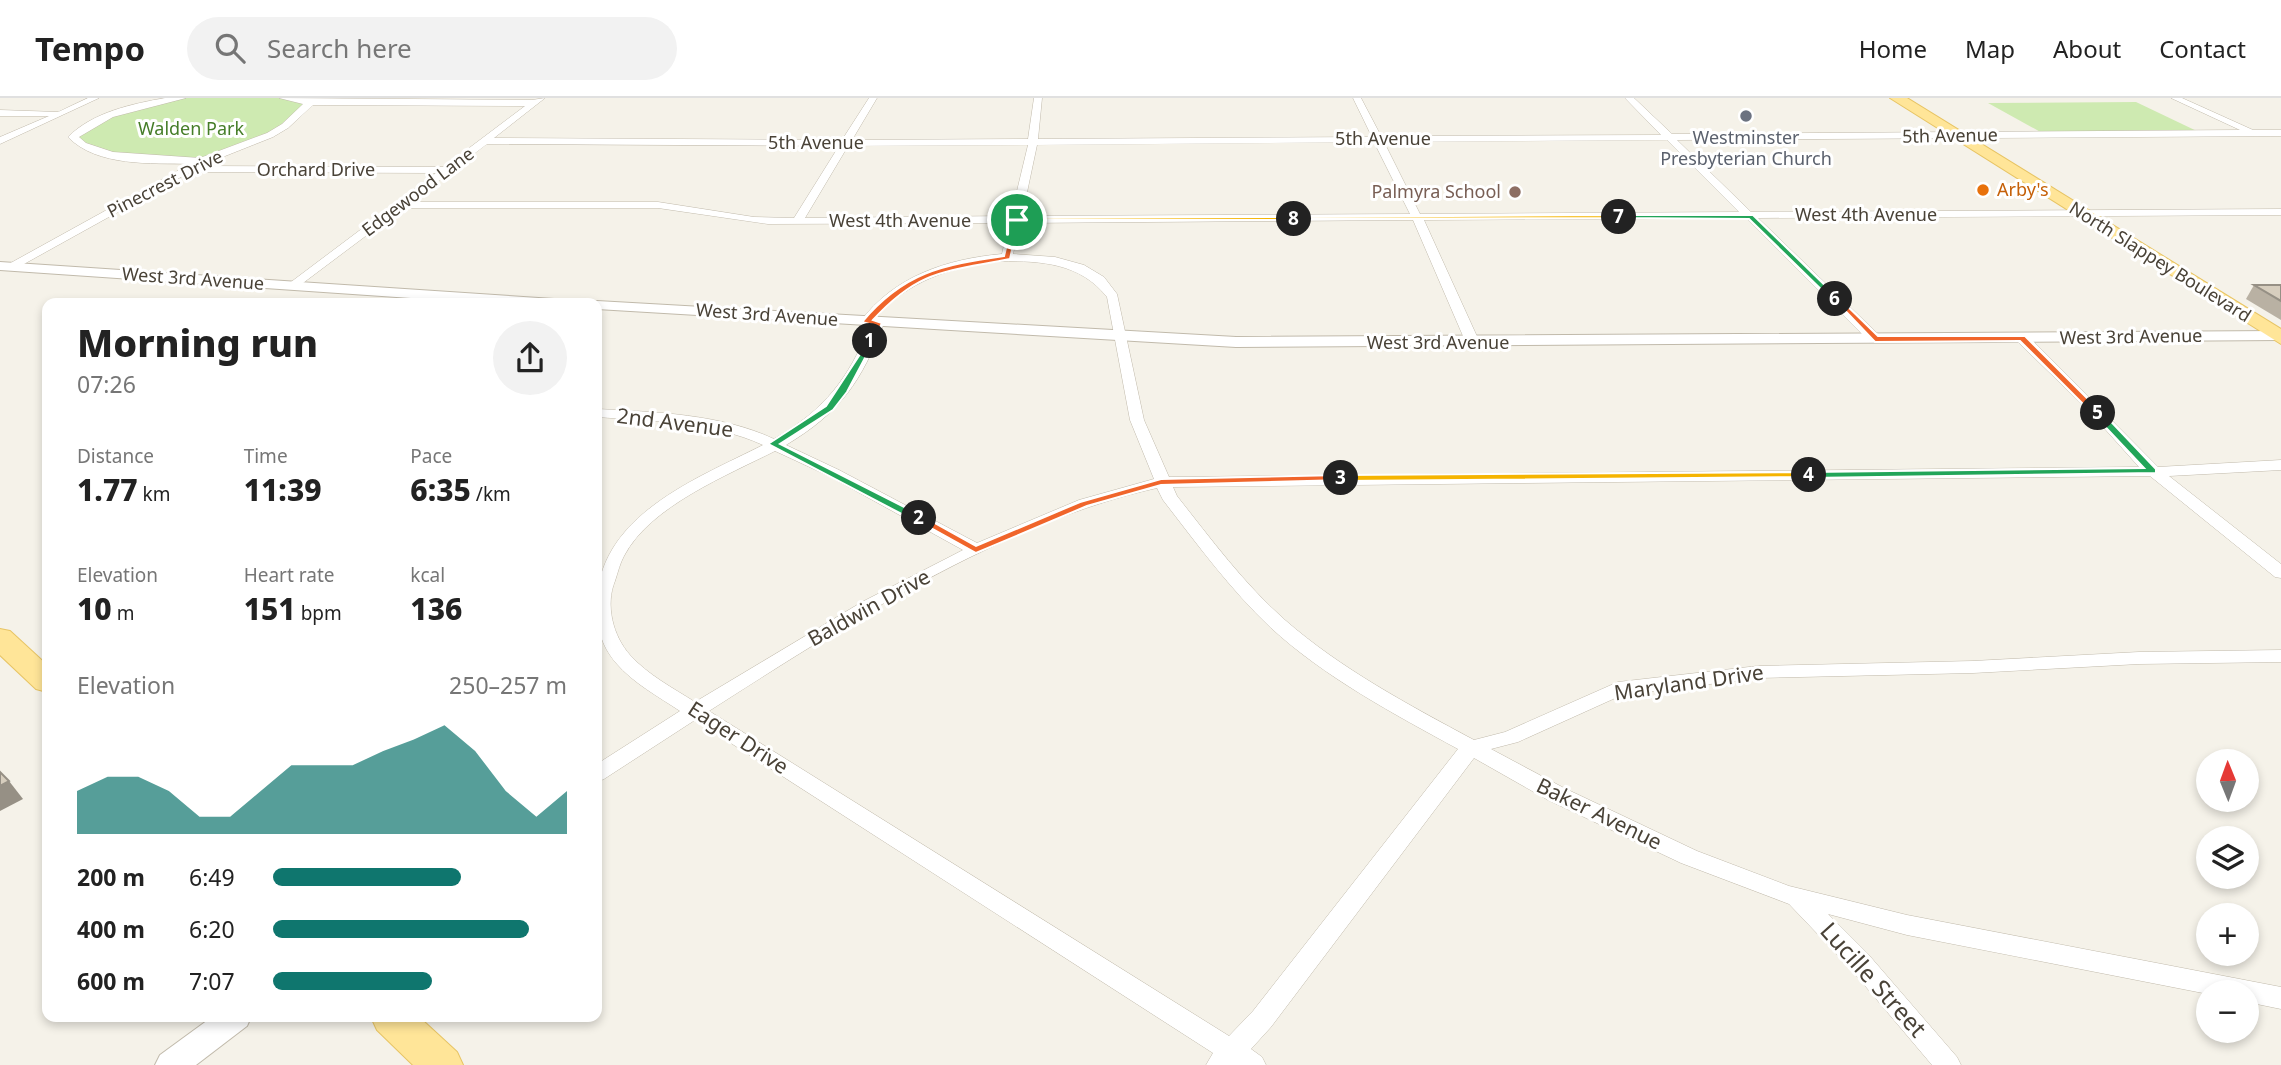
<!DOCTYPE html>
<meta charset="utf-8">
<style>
body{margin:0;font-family:"Noto Sans",sans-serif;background:#f2f2f2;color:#222;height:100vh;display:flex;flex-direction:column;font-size:26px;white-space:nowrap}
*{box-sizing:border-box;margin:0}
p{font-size:23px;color:#767676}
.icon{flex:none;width:38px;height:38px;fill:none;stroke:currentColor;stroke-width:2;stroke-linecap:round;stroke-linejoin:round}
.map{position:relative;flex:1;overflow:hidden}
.details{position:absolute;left:42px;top:200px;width:560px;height:724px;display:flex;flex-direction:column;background:#fff;border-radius:14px;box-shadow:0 4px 10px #0003}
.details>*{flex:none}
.needle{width:46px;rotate:359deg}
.buttons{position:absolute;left:2196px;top:651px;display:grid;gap:14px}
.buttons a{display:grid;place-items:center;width:63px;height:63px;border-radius:50%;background:#fff;box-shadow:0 4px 10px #0003;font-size:35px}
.pin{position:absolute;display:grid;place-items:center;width:60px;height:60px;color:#fff;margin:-30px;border:4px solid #fff;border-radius:50%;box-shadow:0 2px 7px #0007}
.km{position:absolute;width:35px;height:35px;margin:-18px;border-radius:50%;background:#222;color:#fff;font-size:19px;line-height:35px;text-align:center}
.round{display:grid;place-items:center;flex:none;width:74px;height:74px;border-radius:37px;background:#f2f2f2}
.summary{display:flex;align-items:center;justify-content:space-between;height:119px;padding:0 35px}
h1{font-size:38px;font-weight:800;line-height:52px}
.figures{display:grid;grid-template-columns:repeat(3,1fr);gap:10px;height:119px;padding:7px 35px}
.figures div{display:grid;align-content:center}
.figures b{font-size:30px;font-weight:800}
.figures small{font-size:19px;font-weight:400}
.figures p{font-size:19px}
.chart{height:196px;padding:14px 35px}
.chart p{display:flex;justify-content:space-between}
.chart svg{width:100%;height:126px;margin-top:7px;fill:#0f766e;opacity:.7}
ul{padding:0 35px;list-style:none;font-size:23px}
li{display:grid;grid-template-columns:112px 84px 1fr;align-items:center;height:52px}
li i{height:18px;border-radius:9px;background:#0f766e}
header{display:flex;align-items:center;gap:42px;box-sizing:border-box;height:98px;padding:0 35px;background:#fff;border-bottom:2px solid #e0e0e0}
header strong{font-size:33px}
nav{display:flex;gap:38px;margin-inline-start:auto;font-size:24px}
.search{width:490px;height:63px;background:#f2f2f2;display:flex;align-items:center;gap:18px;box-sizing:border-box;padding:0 24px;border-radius:38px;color:#767676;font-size:26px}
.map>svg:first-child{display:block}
</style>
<header>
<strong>Tempo</strong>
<div class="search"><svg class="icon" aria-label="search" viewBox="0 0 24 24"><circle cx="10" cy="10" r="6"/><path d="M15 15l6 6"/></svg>Search here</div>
<nav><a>Home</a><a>Map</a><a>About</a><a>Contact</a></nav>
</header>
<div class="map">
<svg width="2281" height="967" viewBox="0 0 2281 967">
<rect width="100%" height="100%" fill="#f5f2e9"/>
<!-- green -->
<g fill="#ceeab1">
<path d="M 183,0 L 282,0 L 309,4 L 285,28 L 202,62 L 106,55 L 77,44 L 79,34 L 106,20 Z"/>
<path d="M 2136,4 L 2203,36 L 2046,37 L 1988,5 Z"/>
</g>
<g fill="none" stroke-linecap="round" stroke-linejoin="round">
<defs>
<g id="minor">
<path d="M 88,0 L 99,0 L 0,46 L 0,39 L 49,18 L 0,18 L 0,12 L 58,14 Z"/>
<path d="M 165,0 L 186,0 L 113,19 L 79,39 L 86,45 L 113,54 L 200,60 L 267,35 L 282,26 L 303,6 L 279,0 L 532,2 L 545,0 L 494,40 L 842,42 L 869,0 L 877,0 L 852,42 L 1028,41 L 1034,0 L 1042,0 L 1038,41 L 1372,39 L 1353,0 L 1361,0 L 1381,38 L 1661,37 L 1625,0 L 1634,0 L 1672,36 L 2240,32 L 2171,0 L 2182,0 L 2253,32 L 2281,32 L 2281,38 L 1677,42 L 1751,114 L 2281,111 L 2281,117 L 1758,120 L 1880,238 L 1880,244 L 1870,244 L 1746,120 L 1424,122 L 1480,245 L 1473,249 L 1466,245 L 1413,122 L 1020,125 L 1013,156 L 1055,159 L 1084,167 L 1104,179 L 1117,196 L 1144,322 L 1169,379 L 2139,369 L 2087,311 L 2017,243 L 2015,240 L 2022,236 L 2027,237 L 2158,369 L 2281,362 L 2281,372 L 2169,378 L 2281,466 L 2281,480 L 2275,479 L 2150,378 L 1173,389 L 1177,398 C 1211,441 1244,486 1285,522 C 1341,571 1409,607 1474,642 L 1505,634 L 1618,584 L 1758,568 L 1973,563 L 2139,554 L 2281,552 L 2281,564 L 2139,566 L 1973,575 L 1758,580 L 1622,597 L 1518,644 L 1491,651 L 1564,690 L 1697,753 L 1789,788 L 1907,817 L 2281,889 L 2281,911 L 2247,904 L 2247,894 L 2208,894 L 2208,896 L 1907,837 L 1828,816 L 1868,856 L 1957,959 L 1961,967 L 1932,967 L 1850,870 L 1789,806 L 1681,765 L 1548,702 L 1474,660 L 1271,929 L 1251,951 L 1262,959 L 1266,967 L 1206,967 L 1213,955 L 695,622 L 604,681 L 597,684 L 597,666 L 680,613 C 659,599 633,585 616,565 C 601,547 597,530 597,507 C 597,418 696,381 763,347 C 713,324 652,323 597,319 L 597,311 C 655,314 721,316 774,341 C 826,311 848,281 871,226 L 866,228 L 860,224 C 894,178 947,161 1002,156 L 1009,125 L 768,126 L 658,110 L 403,110 L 295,191 L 291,190 L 291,184 L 436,75 L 190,74 L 15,171 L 7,171 L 7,167 L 190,66 C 152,65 97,69 68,39 C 93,14 132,6 165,0 ZM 313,7 L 525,8 L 444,69 L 200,68 L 273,39 L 288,30 ZM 1667,42 L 1739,114 L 1420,116 L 1384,44 ZM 1374,44 L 1410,116 L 1022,118 L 1037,47 ZM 487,46 L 839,48 L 794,120 L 754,119 L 658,104 L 411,104 ZM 1028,47 L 1011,118 L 805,120 L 848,48 ZM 1001,163 C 1042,163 1080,165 1107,199 L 1130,322 L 1154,381 L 1079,402 L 977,445 L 839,372 L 786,347 C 841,314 861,284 884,225 L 874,222 C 907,182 951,169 1001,163 ZM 775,353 L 829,378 L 963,452 L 862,504 L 695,604 C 673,590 648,577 630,557 C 613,538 605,507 615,483 C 618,474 620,465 624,458 C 650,408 728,377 775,353 ZM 1157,390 L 1163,402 C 1197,446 1230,491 1270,529 C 1324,579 1394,616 1458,651 L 1253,913 L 1229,938 L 709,613 C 840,529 1005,423 1157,390 Z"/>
</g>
<g id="tertiary">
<path d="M 0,164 L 554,201 L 561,205 L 484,205 L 0,172 Z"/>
<path d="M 597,203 L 1236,239 L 2278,233 L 2281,234 L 2281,242 L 1236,249 L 597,211 L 597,205 L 591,205 Z"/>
<path d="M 212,919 L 251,919 L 247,928 L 196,967 L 155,967 L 160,957 Z"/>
</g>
<g id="primary">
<path d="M 1890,0 L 1907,0 L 2281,231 L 2281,246 Z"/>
<path d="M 0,531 L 10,533 L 47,567 L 47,594 L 36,591 L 0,557 Z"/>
<path d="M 371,919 L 419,919 L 457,954 L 463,967 L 413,967 L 377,932 Z"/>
</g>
</defs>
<!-- minor casing -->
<use href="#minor" stroke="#c1baab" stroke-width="1"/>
<!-- tertiary casing -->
<use href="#tertiary" stroke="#c1baab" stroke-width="2"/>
<!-- primary casing -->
<use href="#primary" stroke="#e7c464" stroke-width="2"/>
<!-- minor -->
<use href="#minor" fill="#fff" fill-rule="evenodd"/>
<!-- tertiary -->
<use href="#tertiary" fill="#fff" fill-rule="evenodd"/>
<!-- primary -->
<use href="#primary" fill="#ffe598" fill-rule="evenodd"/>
</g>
<!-- wall -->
<path fill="#b9b1a3" d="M 2254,187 L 2281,187 L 2281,222 L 2246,201 Z"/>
<!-- shaded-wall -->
<path fill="#969085" d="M 9,683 L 23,701 L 0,713 L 0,688 Z"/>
<!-- building -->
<g fill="#d7cebe" stroke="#969085" stroke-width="2">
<path d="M 2254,187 L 2281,187 L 2281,203 Z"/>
<path d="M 0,674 L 9,683 L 0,688 Z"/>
</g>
<!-- split-1 -->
<path fill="#f0652b" stroke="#fff" stroke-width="2" d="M 1019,121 L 1010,161 C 945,174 920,171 873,222 L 882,225 L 873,245 L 867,245 L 873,227 L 862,224 C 904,174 942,167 1004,158 L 1013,122 Z"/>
<!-- split-2 -->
<path fill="#22a559" stroke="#fff" stroke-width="2" d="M 870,241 L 874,243 L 847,294 L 833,312 L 780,346 L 922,418 L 922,423 L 915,423 L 768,346 L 826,308 Z"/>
<!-- split-3 -->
<path fill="#f0652b" stroke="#fff" stroke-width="2" d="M 1341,377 L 1345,382 L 1161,387 L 1087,408 L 976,455 L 913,420 L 922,418 L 976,448 L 1080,404 L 1161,381 Z"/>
<!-- split-4 -->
<path fill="#f5b400" stroke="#fff" stroke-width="2" d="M 1809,374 L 1812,379 L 1341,383 L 1336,380 L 1341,377 Z"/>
<!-- split-5 -->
<path fill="#22a559" stroke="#fff" stroke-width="2" d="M 2094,313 L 2101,313 L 2156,371 L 2156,375 L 1809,380 L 1804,377 L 1809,374 L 2144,370 L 2094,317 Z"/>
<!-- split-6 -->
<path fill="#f0652b" stroke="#fff" stroke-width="2" d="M 1832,199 L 1838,199 L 1878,238 L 2025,238 L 2102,315 L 2094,317 L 2020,243 L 1875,244 Z"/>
<!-- split-7 -->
<path fill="#22a559" stroke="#fff" stroke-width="2" d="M 1619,117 L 1753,117 L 1839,201 L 1832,202 L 1749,121 L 1617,120 Z"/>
<!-- split-8 -->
<path fill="#f5b400" stroke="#fff" stroke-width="2" d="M 1619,117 L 1622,120 L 1290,121 L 1294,119 Z"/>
<!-- split-9 -->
<path fill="#f5b400" stroke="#fff" stroke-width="2" d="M 1294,119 L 1296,122 L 1013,122 L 1017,120 Z"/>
<!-- markers -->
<circle fill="#6b7280" stroke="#fff" stroke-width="2.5" cx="1746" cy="18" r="7"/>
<circle fill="#e8710a" stroke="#fff" stroke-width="2.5" cx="1983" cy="92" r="7"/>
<circle fill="#8d6e63" stroke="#fff" stroke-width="2.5" cx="1515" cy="94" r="7"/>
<g text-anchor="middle" stroke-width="6" stroke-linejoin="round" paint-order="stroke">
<!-- far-park labels -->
<g font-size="18" fill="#457d28" stroke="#fff">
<text x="191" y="37">Walden Park</text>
</g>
<!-- far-street labels -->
<g font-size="18" fill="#494237" stroke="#fff">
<text transform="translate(1950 38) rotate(-1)" y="6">5th Avenue</text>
<text x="1383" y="47">5th Avenue</text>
<text x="816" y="51">5th Avenue</text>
<text x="316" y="78">Orchard Drive</text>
<text transform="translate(165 86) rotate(-27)" y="6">Pinecrest Drive</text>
<text transform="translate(418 94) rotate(-37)" y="6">Edgewood Lane</text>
<text x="1866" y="123">West 4th Avenue</text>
<text x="900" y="129">West 4th Avenue</text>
<text transform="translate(2160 164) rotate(32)" y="6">North Slappey Boulevard</text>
<text transform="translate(193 181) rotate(4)" y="6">West 3rd Avenue</text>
<text transform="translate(767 217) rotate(4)" y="6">West 3rd Avenue</text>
<text transform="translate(2131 239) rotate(-1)" y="6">West 3rd Avenue</text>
<text x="1438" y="251">West 3rd Avenue</text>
</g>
<!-- far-worship labels -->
<g font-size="18" fill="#5b616d" stroke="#fff">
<text x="1746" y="46">Westminster<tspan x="1746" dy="21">Presbyterian Church</tspan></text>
</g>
<!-- far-food labels -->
<g font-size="18" fill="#c56008" stroke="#fff" text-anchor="start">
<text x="1997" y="98">Arby's</text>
</g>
<!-- far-education labels -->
<g font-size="18" fill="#785e54" stroke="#fff" text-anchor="end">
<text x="1501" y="100">Palmyra School</text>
</g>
<!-- street labels -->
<g font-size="21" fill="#494237" stroke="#fff">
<text transform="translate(675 325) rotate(7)" y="7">2nd Avenue</text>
<text transform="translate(869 510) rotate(-29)" y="7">Baldwin Drive</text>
<text transform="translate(1689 585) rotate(-8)" y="7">Maryland Drive</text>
<text transform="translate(738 640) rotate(33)" y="7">Eager Drive</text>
<text transform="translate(1599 716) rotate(26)" y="7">Baker Avenue</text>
</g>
<!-- near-street labels -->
<g font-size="24" fill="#494237" stroke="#fff">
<text transform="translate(1873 882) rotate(48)" y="8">Lucille Street</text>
</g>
</g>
</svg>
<div class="buttons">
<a><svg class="needle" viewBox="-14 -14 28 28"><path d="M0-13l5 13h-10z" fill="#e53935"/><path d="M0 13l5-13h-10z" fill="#767676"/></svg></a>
<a><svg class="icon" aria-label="layers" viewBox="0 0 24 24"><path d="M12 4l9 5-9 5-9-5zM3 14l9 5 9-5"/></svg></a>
<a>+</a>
<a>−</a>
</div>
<div class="pin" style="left:1017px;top:122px;background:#1e9e55"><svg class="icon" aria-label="arrive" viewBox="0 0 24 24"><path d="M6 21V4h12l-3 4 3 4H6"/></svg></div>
<b class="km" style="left:870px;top:243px">1</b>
<b class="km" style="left:919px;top:420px">2</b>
<b class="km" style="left:1341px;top:380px">3</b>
<b class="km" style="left:1809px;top:377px">4</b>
<b class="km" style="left:2098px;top:315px">5</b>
<b class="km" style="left:1835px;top:201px">6</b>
<b class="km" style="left:1619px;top:119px">7</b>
<b class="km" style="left:1294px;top:121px">8</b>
<section class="details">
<div class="summary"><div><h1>Morning run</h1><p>07:26</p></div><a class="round"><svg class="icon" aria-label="share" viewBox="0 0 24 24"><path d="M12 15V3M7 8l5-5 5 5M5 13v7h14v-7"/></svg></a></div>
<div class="figures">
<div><p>Distance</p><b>1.77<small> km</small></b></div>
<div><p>Time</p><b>11:39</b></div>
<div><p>Pace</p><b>6:35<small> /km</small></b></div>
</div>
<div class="figures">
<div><p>Elevation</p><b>10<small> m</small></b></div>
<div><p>Heart rate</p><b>151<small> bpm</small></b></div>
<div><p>kcal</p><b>136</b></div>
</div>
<div class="chart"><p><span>Elevation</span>250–257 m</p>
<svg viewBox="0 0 160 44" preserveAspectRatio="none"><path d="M0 44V29L10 24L20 24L30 29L40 38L50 38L60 29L70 20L80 20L90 20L100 15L110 11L120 6L130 15L140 29L150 38L160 29V44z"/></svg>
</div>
<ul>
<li><b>200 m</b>6:49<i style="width:64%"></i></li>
<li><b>400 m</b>6:20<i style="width:87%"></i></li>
<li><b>600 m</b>7:07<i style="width:54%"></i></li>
</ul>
</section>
</div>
